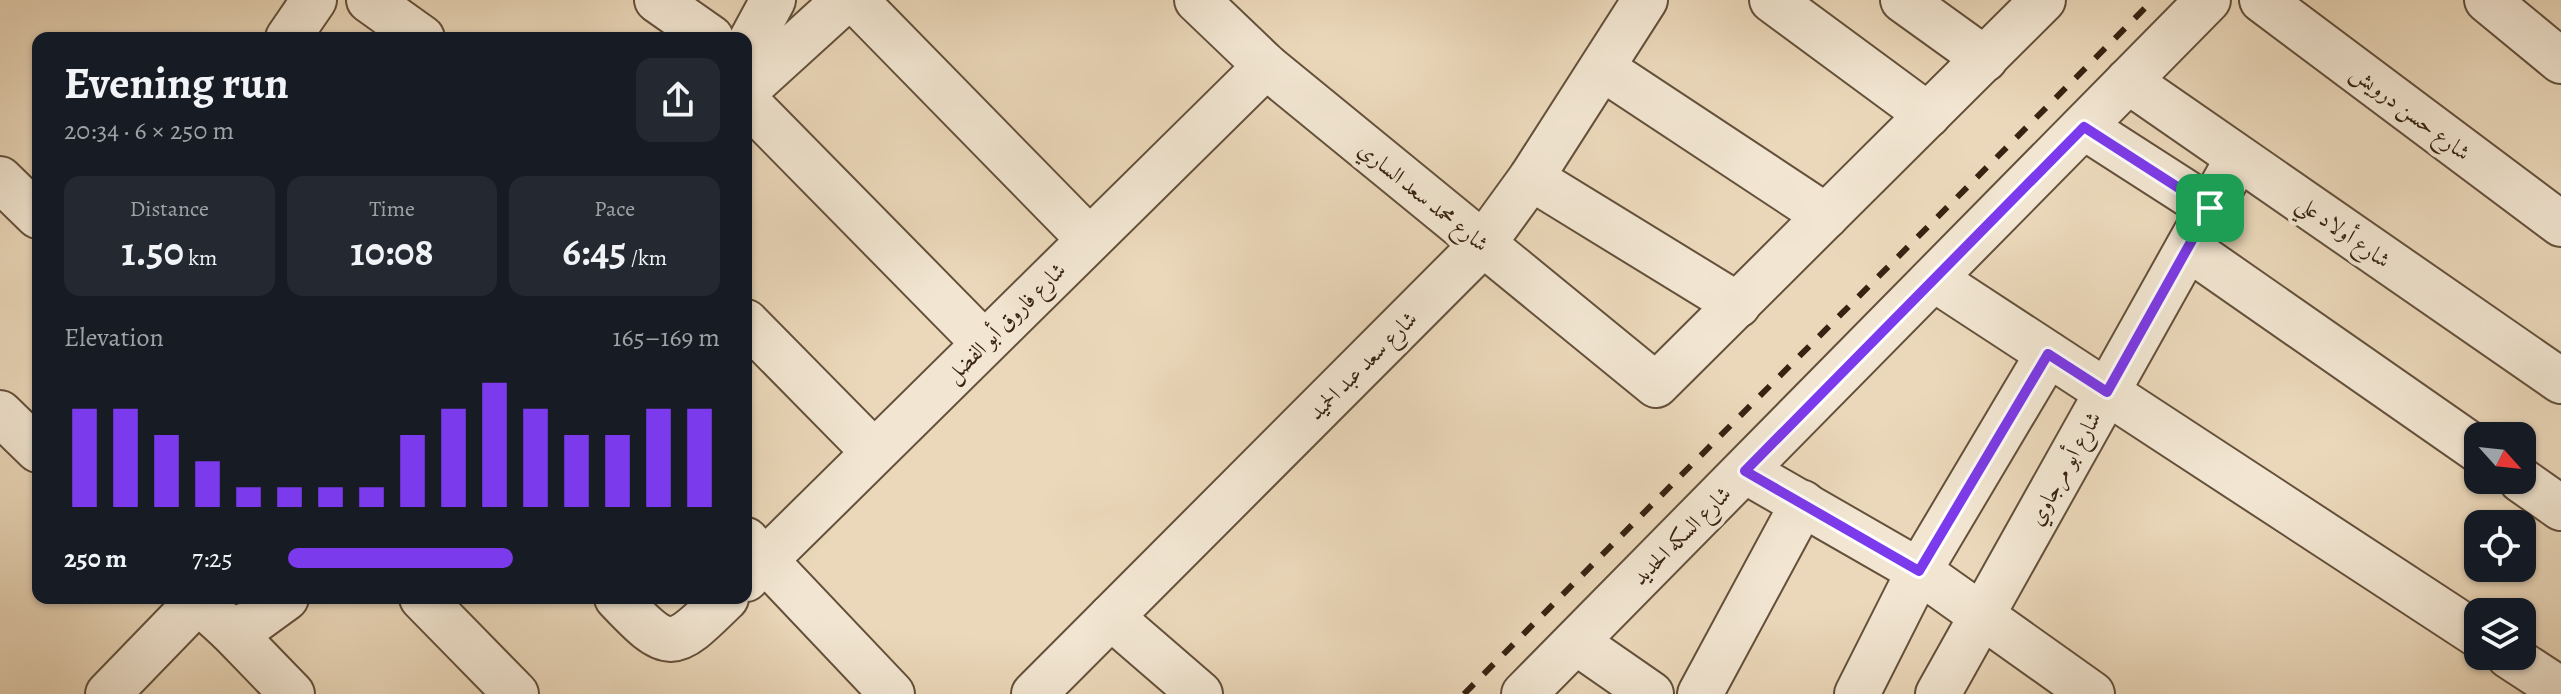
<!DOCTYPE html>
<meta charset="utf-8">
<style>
body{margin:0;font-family:Alegreya,Amiri,serif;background:#242831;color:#f1f3f6;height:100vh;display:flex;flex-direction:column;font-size:30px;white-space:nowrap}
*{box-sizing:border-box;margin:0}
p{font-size:26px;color:#9ea1a6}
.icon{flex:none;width:44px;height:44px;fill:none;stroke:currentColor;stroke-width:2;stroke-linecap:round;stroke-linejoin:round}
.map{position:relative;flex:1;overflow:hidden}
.details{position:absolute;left:32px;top:32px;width:720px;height:572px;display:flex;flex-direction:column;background:#171b24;border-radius:16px;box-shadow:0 2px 6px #0004}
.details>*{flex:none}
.needle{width:52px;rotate:117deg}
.fabs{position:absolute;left:2464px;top:422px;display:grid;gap:16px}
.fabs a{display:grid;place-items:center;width:72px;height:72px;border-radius:16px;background:#171b24;box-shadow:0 2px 6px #0004;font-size:40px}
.pin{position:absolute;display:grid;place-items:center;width:68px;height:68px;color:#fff;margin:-34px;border-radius:16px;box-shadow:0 4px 12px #0006}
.round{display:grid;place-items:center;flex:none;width:84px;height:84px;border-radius:16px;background:#242831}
.summary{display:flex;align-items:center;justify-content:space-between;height:136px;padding:0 32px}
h1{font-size:44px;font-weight:600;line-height:60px}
.figures{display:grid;grid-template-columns:repeat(3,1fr);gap:12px;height:136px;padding:8px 32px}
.figures div{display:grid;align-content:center;border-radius:16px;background:#242831;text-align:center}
.figures b{font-size:40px;font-weight:600}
.figures small{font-size:22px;font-weight:400}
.figures p{font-size:22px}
.chart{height:224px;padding:16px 32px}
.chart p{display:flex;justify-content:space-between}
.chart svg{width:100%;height:144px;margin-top:8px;stroke:#7c3aed;stroke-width:6}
ul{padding:0 32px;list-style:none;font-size:26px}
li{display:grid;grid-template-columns:128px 96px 1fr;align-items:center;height:60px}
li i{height:20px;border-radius:10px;background:#7c3aed}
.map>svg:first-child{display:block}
</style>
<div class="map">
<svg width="2561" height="694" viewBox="0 0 2561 694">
<rect width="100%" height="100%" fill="#ebd8ba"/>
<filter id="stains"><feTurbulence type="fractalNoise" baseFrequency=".0025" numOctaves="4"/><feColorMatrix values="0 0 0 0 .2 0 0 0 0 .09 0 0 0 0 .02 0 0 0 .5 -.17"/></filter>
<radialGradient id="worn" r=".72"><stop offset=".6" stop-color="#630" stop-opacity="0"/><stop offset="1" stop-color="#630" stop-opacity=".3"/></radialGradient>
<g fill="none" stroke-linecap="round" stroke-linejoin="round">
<defs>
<g id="minor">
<path d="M 369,0 L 422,38"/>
<path d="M 657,0 L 711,38"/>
<path d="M 855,0 L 1089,239"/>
<path d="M 1197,0 L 1266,66 L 1656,385 L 2043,0"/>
<path d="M 1772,0 L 1928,115"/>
<path d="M 1903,0 L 1985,59"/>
<path d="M 2262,0 L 2561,224"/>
<path d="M 2487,0 L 2561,61"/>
<path d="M 288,38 L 314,0"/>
<path d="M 746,50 L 773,0"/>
<path d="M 1602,68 L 1826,216"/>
<path d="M 2128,81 L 2561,381"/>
<path d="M 746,90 L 845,0"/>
<path d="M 746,101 L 984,343"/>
<path d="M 2084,127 L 2210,208"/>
<path d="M 1531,178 L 1738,305"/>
<path d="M 0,179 L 38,216"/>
<path d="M 2188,248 L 2478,450"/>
<path d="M 1934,279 L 2478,635"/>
<path d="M 746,322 L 874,452"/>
<path d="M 0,413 L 38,450"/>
<path d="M 1745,471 L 1919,571 L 2092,694"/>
<path d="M 2521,480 L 2561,508"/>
<path d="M 746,540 L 892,694"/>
<path d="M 746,579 L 1266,66"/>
<path d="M 195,598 L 231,631 L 292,694"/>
<path d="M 422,598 L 516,694"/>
<path d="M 617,598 C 670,654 672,651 726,598"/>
<path d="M 1111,617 L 1200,694"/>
<path d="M 231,631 L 253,622 L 286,598"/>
<path d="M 1576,642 L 1651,694"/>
<path d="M 2509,656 L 2561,690"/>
<path d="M 108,694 L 201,598"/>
<path d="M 1034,694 L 1483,244 L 1531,178 L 1645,0"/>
<path d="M 1524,694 L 2208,0"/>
<path d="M 1700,694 L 1803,503"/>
<path d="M 1857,694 L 1919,571 L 2048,354"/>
<path d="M 1938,694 L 2238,158"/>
</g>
</defs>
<!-- minor casing -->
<use href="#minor" stroke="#64503b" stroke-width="48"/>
<!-- minor -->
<use href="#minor" stroke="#f2e6d2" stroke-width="44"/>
<!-- rail -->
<path stroke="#372211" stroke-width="6" stroke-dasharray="14 14" stroke-linecap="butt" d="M 1464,694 L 2153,0"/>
</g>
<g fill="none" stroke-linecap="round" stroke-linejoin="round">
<defs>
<path id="route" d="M 2084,127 L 2210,208 L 2107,392 L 2048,354 L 1919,571 L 1745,471 Z"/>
</defs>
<!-- route casing -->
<use href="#route" stroke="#fff" stroke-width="16"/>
<!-- route -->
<use href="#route" stroke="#7c3aed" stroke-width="10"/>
</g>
<g text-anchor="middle" stroke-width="8" stroke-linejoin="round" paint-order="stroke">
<!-- street labels -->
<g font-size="22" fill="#372211" stroke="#f2e6d2">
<text transform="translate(2411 112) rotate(37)" y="8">شارع حسن درويش</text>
<text transform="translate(1424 196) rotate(39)" y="8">شارع محمد سعد الساري</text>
<text transform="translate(2344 231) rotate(35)" y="8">شارع أولاد علي</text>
<text transform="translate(1005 322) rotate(-45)" y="8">شارع فاروق أبو الفضل</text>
<text transform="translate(1362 365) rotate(-45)" y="8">شارع سعد عبد الحميد</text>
<text transform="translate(2064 468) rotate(-61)" y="8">شارع أبو مرجاوي</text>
<text transform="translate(1681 535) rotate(-45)" y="8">شارع السكه الحديد</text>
</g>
</g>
<rect width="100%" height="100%" filter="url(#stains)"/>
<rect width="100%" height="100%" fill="url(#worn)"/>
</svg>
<div class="fabs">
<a><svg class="needle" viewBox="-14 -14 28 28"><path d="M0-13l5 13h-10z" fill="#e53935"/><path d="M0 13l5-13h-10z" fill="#9ea1a6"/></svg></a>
<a><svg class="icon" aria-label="locate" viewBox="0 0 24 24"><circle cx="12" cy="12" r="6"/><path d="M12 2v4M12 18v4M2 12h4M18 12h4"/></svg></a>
<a><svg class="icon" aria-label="layers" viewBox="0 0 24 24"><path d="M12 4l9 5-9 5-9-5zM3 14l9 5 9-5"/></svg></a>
</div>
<div class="pin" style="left:2210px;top:208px;background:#1e9e55"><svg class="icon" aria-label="arrive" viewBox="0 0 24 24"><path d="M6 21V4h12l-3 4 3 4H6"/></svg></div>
<section class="details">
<div class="summary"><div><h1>Evening run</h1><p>20:34 · 6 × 250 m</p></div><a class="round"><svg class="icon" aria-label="share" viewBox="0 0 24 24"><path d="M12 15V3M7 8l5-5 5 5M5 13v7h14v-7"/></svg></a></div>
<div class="figures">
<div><p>Distance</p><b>1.50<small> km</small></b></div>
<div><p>Time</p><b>10:08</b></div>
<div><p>Pace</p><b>6:45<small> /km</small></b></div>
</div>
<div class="chart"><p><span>Elevation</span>165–169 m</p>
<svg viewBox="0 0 160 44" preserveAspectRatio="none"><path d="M5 44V14M15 44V14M25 44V22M35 44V30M45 44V38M55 44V38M65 44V38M75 44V38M85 44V22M95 44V14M105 44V6M115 44V14M125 44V22M135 44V22M145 44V14M155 44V14"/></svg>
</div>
<ul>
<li><b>250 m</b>7:25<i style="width:52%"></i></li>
</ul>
</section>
</div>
